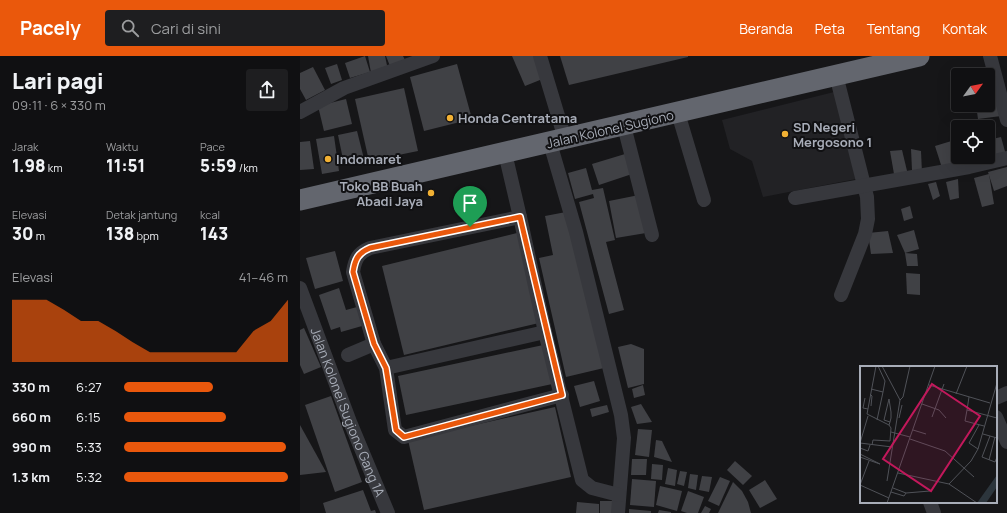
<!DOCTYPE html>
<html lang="id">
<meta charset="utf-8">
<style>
body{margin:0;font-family:Manrope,sans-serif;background:#1e1e20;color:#f1f3f6;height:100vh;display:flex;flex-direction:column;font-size:15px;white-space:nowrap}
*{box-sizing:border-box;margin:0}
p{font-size:13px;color:#9c9d9f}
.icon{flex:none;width:22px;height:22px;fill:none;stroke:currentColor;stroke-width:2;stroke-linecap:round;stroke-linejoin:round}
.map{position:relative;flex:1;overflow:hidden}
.drawer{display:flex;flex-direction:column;background:#101012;width:300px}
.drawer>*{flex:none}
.needle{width:26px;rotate:57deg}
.fabs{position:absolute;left:651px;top:12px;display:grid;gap:8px}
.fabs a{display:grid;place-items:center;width:44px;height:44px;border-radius:4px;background:#101012;box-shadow:0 4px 16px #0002,0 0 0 1px #303032;font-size:20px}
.pin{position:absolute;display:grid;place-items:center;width:34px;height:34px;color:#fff;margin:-41px -17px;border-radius:50% 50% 50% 0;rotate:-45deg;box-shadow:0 0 4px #0007}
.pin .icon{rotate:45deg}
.round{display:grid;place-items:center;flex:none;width:42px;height:42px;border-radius:4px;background:#1e1e20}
.head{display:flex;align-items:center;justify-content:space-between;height:68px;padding:0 12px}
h1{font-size:22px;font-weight:800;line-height:30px}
.figures{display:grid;grid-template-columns:repeat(3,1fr);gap:6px;height:68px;padding:4px 12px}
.figures div{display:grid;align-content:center}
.figures b{font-size:17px;font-weight:800}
.figures small{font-size:11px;font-weight:400}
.figures p{font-size:11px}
.chart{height:112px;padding:8px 12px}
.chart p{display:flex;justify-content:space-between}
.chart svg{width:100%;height:72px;margin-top:4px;fill:#ea580c;opacity:.7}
ul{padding:0 12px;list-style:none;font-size:13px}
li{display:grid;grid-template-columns:64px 48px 1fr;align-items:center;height:30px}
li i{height:10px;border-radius:5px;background:#ea580c}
header{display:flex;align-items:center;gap:24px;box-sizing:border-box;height:56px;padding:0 20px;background:#ea580c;color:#fff}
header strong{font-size:19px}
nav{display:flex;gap:22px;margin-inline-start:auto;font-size:14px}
.search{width:280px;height:36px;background:#1e1e20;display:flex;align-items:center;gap:10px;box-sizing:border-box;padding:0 14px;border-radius:4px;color:#9c9d9f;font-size:15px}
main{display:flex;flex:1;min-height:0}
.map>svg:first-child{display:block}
</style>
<header>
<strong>Pacely</strong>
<div class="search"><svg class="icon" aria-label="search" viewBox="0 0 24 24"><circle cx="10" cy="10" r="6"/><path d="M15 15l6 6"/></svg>Cari di sini</div>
<nav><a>Beranda</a><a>Peta</a><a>Tentang</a><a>Kontak</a></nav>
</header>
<main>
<section class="drawer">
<div class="head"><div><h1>Lari pagi</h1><p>09:11 · 6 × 330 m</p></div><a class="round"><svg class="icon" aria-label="share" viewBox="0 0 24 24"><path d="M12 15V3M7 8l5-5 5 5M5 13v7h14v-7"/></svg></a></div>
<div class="figures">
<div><p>Jarak</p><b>1.98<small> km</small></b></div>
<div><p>Waktu</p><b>11:51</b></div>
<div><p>Pace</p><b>5:59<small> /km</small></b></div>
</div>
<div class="figures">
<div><p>Elevasi</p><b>30<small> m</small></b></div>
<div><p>Detak jantung</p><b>138<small> bpm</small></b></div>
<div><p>kcal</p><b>143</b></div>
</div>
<div class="chart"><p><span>Elevasi</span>41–46 m</p>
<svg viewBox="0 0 160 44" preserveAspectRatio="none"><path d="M0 44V6L10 6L20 6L30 12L40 19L50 19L60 25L70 32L80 38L90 38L100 38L110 38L120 38L130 38L140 25L150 19L160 6V44z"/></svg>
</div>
<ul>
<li><b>330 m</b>6:27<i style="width:54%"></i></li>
<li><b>660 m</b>6:15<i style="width:62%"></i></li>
<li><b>990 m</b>5:33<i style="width:99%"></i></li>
<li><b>1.3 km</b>5:32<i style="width:100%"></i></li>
</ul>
</section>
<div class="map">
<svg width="707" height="457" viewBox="0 0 707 457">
<rect width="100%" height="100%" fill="#161618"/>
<!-- built -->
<path fill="#222225" d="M 534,36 L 556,123 L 463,141 L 452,105 L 430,93 L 422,64 Z"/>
<!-- building -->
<g fill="#404145">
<path d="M 65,0 L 70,16 L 50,22 L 45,7 Z"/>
<path d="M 68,0 L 85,0 L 88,14 L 71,17 Z"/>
<path d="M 86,0 L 103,0 L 105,4 L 90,10 Z"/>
<path d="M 212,0 L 236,0 L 245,22 L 225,30 Z"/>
<path d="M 260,0 L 388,0 L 388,1 L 269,29 Z"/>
<path d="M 37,8 L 42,24 L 31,28 L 25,12 Z"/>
<path d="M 157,8 L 172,63 L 124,75 L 110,21 Z"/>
<path d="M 13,11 L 25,34 L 6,44 L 0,33 L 0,17 Z"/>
<path d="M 104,32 L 118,95 L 69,105 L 55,43 Z"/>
<path d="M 46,43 L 52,68 L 24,75 L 18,50 Z"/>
<path d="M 699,45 L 701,60 L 678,63 L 676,49 L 688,49 L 688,47 Z"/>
<path d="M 688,66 L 692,82 L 688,83 L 688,71 L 672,71 Z"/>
<path d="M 57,75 L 64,103 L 44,108 L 38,79 Z"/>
<path d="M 34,80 L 39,115 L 22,118 L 16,83 Z"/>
<path d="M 701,81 L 706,99 L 681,106 L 680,101 L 688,101 L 688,84 Z"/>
<path d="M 658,83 L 658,101 L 664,101 L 665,105 L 642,112 L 635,90 Z"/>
<path d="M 10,85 L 14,113 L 0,114 L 0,86 Z"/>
<path d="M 611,93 L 621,95 L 622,117 L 612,114 Z"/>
<path d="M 602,94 L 608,119 L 594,118 L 590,95 Z"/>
<path d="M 325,98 L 332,118 L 299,129 L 292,108 Z"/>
<path d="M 707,111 L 707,130 L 694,135 L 688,116 Z"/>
<path d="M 286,112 L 292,134 L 303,132 L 315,184 L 306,186 L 324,254 L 309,258 L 279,146 L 294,142 L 293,138 L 275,143 L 268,117 Z"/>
<path d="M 689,118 L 694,148 L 682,151 L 674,122 Z"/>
<path d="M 658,123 L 659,142 L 650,144 L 646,126 Z"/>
<path d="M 636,126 L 640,140 L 633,144 L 628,128 Z"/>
<path d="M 339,139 L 346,177 L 316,182 L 309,145 Z"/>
<path d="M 610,150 L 613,162 L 604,165 L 601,153 Z"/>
<path d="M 266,156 L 304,312 L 266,321 L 239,202 L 253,199 L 245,160 Z"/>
<path d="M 614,174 L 619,193 L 605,197 L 597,179 Z"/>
<path d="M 588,175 L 593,197 L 571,198 L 568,177 Z"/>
<path d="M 217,177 L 239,267 L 104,299 L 82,210 Z"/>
<path d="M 35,195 L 43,225 L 15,233 L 6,202 Z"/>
<path d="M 605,197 L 617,198 L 618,210 L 607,210 Z"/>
<path d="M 606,217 L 620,218 L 620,239 L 607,238 Z"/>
<path d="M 39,232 L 46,254 L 57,251 L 62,270 L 41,276 L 40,271 L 31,274 L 19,239 Z"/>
<path d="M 4,272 L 21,311 L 4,318 L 0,309 L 0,274 Z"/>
<path d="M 248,288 L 257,327 L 106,359 L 98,320 Z"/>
<path d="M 331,288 L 344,293 L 344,328 L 328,332 L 318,291 Z"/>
<path d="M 294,325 L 300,345 L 280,351 L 274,330 Z"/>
<path d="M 343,329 L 345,339 L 334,342 L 332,333 Z"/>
<path d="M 31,340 L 62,426 L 35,436 L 5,349 Z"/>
<path d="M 341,348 L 352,366 L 337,368 L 331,351 Z"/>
<path d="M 307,349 L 309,356 L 292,361 L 290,353 Z"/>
<path d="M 255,351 L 271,421 L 124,454 L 108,384 Z"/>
<path d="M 0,369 L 26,416 L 0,419 Z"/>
<path d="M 338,373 L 352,374 L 349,401 L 335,399 Z"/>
<path d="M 356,384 L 362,385 L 372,406 L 354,401 Z"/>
<path d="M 332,403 L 347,403 L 346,419 L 331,419 Z"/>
<path d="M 435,405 L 452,420 L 443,429 L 427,414 Z"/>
<path d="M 352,408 L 363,409 L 362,424 L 351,423 Z"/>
<path d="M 368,412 L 377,414 L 375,430 L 365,428 Z"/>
<path d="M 380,415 L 387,416 L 384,430 L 377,428 Z"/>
<path d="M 390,418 L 398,419 L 396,434 L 388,432 Z"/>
<path d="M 402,420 L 412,421 L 409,436 L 399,434 Z"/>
<path d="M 420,421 L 430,425 L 419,450 L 408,445 Z"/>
<path d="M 332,423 L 356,425 L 354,451 L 330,449 Z"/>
<path d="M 465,424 L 477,443 L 460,452 L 449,434 Z"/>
<path d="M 433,426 L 442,435 L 448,446 L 451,457 L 418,457 Z"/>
<path d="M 360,430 L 382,435 L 377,455 L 356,449 Z"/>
<path d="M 63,434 L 71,455 L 75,454 L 76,457 L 26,457 L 23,447 Z"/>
<path d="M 388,435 L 404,441 L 398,457 L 387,457 L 381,455 Z"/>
<rect x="300" y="445" width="16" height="12"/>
<path d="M 277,446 L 299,448 L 299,457 L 276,457 Z"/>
<path d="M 405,450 L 411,453 L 409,457 L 401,457 Z"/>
<path d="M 329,453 L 351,455 L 351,457 L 329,457 Z"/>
<path d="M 359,454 L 371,456 L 371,457 L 358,457 Z"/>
</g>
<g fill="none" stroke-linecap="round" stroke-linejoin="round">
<!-- minor -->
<g stroke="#37383d" stroke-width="14">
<path d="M 240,0 L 265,83"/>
<path d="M 690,0 L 707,64"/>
<path d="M 536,19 L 567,141 L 568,163 L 565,178 L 541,239"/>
<path d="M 0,56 L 44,32 L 133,0"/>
<path d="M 378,57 L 404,144"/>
<path d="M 324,70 L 352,179"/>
<path d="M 250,87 L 276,176 L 321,359 L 324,382 L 318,457"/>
<path d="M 205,97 L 220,161 L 70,192 C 58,197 55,203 53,216 L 74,288 L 86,312 L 95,374 L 104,381 L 262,339"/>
<path d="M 495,142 L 669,111 L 707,102"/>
<path d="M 220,161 L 245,276 L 282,424 L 292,432 L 319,439"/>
<path id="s1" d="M 0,232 L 50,366 L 88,457"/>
<path d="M 48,299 L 74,288"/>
<path d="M 86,312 L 245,276"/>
<path d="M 696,342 L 707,337"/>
<path d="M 696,361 L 707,386"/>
<path d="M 630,446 L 634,457"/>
</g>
<!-- highway -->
<path stroke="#63666e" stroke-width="21" d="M 0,144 C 207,97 413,48 619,0"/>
</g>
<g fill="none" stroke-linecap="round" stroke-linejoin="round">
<defs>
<path id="route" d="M 220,161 L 262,339 L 104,381 L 96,374 L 86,312 L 74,288 L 53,216 C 55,203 58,197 70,192 Z"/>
</defs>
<!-- route casing -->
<use href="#route" stroke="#fff" stroke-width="8"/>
<!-- route -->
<use href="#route" stroke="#ea580c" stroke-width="5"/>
</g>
<!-- markers -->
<g fill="#f2b134" stroke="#111113" stroke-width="1.5">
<circle cx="150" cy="62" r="4"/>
<circle cx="485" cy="78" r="4"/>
<circle cx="28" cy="103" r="4"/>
<circle cx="131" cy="137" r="4"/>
</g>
<g text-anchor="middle" stroke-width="4" stroke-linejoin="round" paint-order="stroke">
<!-- poi labels -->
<g font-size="13" font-weight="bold" fill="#a8adb8" stroke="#111113" text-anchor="start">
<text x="158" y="67">Honda Centratama</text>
<text x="493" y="76">SD Negeri<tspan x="493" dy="15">Mergosono 1</tspan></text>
<text x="36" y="108">Indomaret</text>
<text x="123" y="135" text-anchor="end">Toko BB Buah<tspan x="123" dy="15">Abadi Jaya</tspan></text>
</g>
<!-- street labels -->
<g font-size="13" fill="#a8adb8" stroke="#111113">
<text transform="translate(310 73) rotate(-13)" y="5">Jalan Kolonel Sugiono</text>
<text dy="5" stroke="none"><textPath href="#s1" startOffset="133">Jalan Kolonel Sugiono Gang 1A</textPath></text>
</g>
</g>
<!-- overview -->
<g transform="translate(560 310)">
<rect width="137" height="137" fill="#161618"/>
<path d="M 137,109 L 137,121 L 126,137 L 117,137 Z" fill="#2c353c"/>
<path fill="none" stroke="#505258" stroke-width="1" d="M 16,0 L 7,48 L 29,59M 18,0 L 25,15 L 23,26M 22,0 L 40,34 L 27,115M 69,19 L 130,37M 11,23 L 23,26 L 17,54M 10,28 L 12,30 L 11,40M 96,28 L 107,0M 5,32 L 3,42 L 8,43M 40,34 L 43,31 L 50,0M 62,38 L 79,44 L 86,52M 107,44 L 109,31M 72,51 L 84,18M 39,52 L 42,39M 124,60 L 105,55 L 107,44 L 137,52M 53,64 L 66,68M 31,66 L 50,71M 123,68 L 137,72M 130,70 L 122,91 L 135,96 L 137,91M 50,73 L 85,85 L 114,111M 0,77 L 32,81M 0,77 L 8,50M 12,79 L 13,74 L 30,75 L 31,62 L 29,59 L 30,56 L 31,52 L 31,46 L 29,33 L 24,54 L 30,56M 0,82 L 8,85 L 10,79M 118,83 L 109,77 L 119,59M 0,88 L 20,98 L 0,91M 129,94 L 135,71M 38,107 L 89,118 L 117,137M 89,118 L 111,95 L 118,83 L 137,17M 0,119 L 29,132M 0,119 L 9,95M 33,122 L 46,127 L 70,125M 31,126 L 44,130 L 46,127M 27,137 L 75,0"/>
<path fill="#c2185b" fill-opacity="0.15" stroke="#c2185b" stroke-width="2" d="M 72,18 L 120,50 L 71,125 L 23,93 Z"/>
<rect width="137" height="137" fill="none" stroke="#a8adb8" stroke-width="2"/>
</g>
</svg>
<div class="fabs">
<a><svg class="needle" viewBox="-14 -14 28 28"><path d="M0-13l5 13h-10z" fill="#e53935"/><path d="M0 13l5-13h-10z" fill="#9c9d9f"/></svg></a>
<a><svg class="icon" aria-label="locate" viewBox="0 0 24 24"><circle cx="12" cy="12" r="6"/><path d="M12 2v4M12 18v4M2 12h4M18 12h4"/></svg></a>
</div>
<div class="pin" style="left:170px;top:171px;background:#1e9e55"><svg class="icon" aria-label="arrive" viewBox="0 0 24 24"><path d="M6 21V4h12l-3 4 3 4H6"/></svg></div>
</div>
</main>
